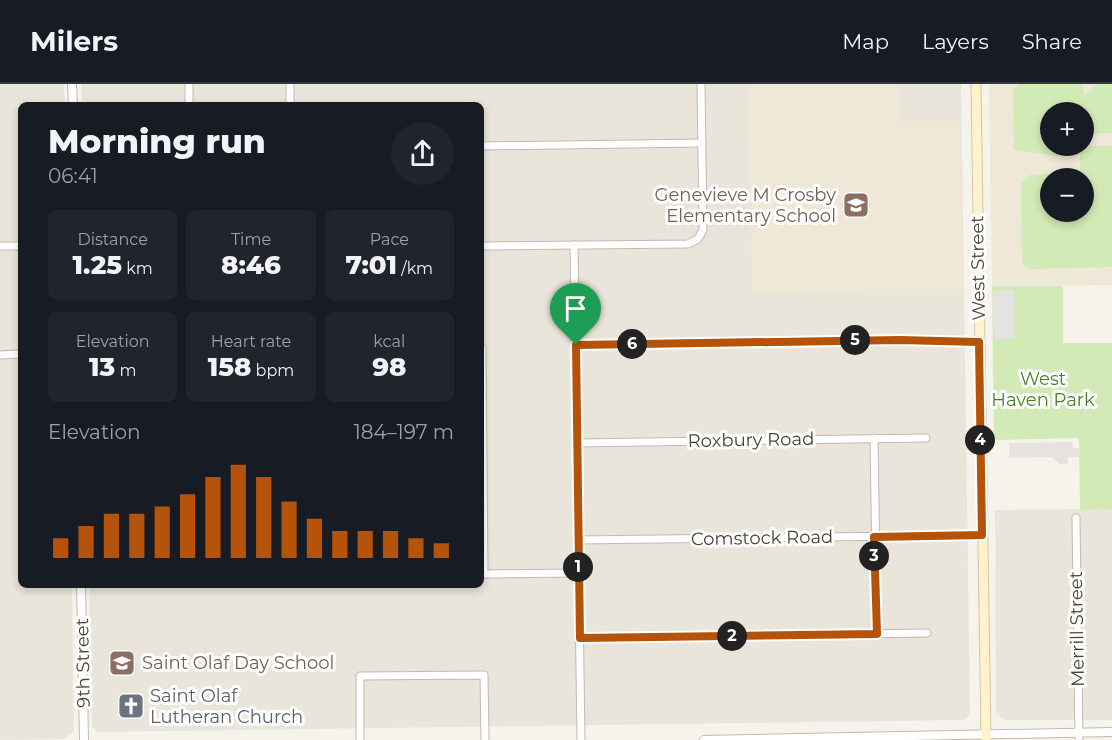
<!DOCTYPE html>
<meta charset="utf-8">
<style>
body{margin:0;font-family:Montserrat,sans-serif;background:#20242c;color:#f1f3f6;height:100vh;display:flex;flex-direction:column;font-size:22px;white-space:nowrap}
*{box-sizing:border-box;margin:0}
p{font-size:20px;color:#9ea1a6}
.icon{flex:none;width:33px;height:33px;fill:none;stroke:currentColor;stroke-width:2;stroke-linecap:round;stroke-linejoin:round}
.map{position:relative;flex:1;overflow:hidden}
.sheet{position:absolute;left:18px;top:18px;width:466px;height:486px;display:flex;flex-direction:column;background:#171b24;border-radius:9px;box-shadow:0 3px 9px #0003}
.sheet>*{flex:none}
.buttons{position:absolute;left:1040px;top:18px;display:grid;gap:12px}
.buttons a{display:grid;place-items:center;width:54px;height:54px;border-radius:50%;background:#171b24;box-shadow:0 3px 9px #0003;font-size:30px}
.pin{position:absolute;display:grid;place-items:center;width:51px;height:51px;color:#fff;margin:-62px -26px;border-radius:50% 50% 50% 0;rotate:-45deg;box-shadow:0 0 6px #0007}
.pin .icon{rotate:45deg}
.km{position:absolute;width:30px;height:30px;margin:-15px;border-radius:50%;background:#222;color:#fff;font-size:16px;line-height:30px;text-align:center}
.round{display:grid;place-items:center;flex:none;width:63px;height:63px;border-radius:32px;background:#20242c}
.headline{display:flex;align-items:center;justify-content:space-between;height:102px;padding:0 30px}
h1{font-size:33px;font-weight:800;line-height:45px}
.metrics{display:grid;grid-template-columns:repeat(3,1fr);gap:9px;height:102px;padding:6px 30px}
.metrics div{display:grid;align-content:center;border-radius:9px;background:#20242c;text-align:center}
.metrics b{font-size:26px;font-weight:800}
.metrics small{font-size:16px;font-weight:400}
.metrics p{font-size:16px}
.chart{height:168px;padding:12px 30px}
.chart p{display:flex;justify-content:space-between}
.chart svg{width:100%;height:108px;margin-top:6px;stroke:#b45309;stroke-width:6}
header{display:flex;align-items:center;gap:36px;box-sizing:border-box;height:84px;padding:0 30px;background:#171b24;border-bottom:2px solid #363941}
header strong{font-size:28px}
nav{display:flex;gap:33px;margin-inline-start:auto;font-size:21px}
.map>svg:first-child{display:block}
</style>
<header>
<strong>Milers</strong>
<nav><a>Map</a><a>Layers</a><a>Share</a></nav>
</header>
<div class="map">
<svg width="1112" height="656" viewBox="0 0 1112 656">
<rect width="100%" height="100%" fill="#f6f3ec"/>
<!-- residential -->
<g fill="#eae5da">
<path d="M 0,0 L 64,0 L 65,21 L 21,21 L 21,501 L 72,501 L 74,648 L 64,655 L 0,656 Z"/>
<path d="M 81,0 L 961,0 L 970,628 L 967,633 L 963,636 L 98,648 L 92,643 L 89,501 L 482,501 L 482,21 L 82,21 Z"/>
<path d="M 1112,425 L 1112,636 L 1004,636 L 996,629 L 995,426 Z"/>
</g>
<!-- education -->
<g fill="#efe8d6" fill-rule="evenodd">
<path d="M 749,0 L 898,0 L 900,37 L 960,37 L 963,206 L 752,208 Z"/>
<path d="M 989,0 L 1112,0 L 1112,201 L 992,202 ZM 1050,28 L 1083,28 L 1083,62 L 1050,62 ZM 1050,94 L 1083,94 L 1083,128 L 1050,128 Z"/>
</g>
<!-- green -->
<g fill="#d2eab5" fill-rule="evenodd">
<path d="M 1019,0 L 1083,0 L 1084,13 L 1097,0 L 1112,0 L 1112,49 L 1083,49 L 1083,28 L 1050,28 L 1050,62 L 1075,62 L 1057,72 L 1014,66 L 1013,6 Z"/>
<path d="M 1080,62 L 1112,62 L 1112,183 L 1028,185 L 1022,178 L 1021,100 L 1030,91 L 1070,88 L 1080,92 ZM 1083,94 L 1083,128 L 1050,128 L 1050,94 Z"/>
<path d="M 992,202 L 1063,202 L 1063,259 L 1112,259 L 1112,425 L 1080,426 L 1079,354 L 994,356 Z"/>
</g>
<!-- parking -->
<g fill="#e5e3e0">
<path d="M 1014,206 L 1015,254 L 994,255 L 993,207 Z"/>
<path d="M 1072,358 L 1073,364 L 1079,364 L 1079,373 L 1068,373 L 1068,380 L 1059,380 L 1052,373 L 1009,374 L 1009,359 Z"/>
</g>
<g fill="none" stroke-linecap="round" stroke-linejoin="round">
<defs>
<g id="minor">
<path d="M 189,0 L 189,21"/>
<path d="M 290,0 L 290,21"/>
<path d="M 482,62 L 702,59"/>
<path d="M 574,161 L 581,656"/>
<path d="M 0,162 L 21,162"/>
<path d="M 482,162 L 688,160 L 698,155 L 703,146 L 701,0"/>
<path d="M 576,261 L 900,256 L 979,258"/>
<path d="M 482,264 L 484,490"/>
<path d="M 0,271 L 21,270"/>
<path d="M 874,354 L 877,550"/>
<path d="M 577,359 L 926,354"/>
<path d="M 1076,434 L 1079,656"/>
<path d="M 577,456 L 982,451"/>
<path d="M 482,490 L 578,489"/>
<path d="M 580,554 L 927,549"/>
<path d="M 360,656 L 360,592 L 484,591 L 485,656"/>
</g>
<g id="tertiary">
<path d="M 72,0 L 73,21"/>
<path d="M 81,501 L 84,656"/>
<path d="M 704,656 L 1112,648"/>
</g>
<path id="secondary" d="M 976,0 L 986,656"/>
</defs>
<!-- minor casing -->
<use href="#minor" stroke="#c2bbae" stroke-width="9"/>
<!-- tertiary casing -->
<use href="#tertiary" stroke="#c2bbae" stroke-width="10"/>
<!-- secondary casing -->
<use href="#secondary" stroke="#d6c79b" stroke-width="11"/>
<!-- minor -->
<use href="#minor" stroke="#fff" stroke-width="7"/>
<!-- tertiary -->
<use href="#tertiary" stroke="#fff" stroke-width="8"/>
<!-- secondary -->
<use href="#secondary" stroke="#fff3cd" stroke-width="9"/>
</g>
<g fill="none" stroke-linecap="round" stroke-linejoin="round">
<defs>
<path id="route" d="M 900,256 L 979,258 L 982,451 L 874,453 L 877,550 L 580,554 L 576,261 Z"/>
</defs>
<!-- route casing -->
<use href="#route" stroke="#fff" stroke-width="12"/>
<!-- route -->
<use href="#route" stroke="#b45309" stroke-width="8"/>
</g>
<!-- icons -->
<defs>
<symbol id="school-square" viewBox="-11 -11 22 22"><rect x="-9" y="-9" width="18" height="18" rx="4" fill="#8d6e63" stroke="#fff"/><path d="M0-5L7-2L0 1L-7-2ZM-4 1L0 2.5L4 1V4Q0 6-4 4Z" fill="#fff"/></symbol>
<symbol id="church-square" viewBox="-11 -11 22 22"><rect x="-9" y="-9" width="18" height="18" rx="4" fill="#6b7280" stroke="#fff"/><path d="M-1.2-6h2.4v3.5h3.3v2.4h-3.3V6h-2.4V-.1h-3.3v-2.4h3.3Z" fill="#fff"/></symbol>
</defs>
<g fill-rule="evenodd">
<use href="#school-square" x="841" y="106" width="30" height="30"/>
<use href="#school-square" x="107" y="564" width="30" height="30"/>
<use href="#church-square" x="116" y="607" width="30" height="30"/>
</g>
<g text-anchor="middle" stroke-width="6" stroke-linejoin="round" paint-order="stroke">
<!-- education labels -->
<g font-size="18" fill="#785e54" stroke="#fff" text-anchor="end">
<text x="836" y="117">Genevieve M Crosby<tspan x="836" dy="21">Elementary School</tspan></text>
<text x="142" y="585" text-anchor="start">Saint Olaf Day School</text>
</g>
<!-- street labels -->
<g font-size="18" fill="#4b4439" stroke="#fff">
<text transform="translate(978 184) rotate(-91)" y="6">West Street</text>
<text transform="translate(751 356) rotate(-1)" y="6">Roxbury Road</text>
<text transform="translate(762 454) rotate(-1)" y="6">Comstock Road</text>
<text transform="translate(1077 545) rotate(-91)" y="6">Merrill Street</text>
<text transform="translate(83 579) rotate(-91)" y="6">9th Street</text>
</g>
<!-- park labels -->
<g font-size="18" fill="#4a7f2a" stroke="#fff">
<text x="1043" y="301">West<tspan x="1043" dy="21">Haven Park</tspan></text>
</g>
<!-- worship labels -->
<g font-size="18" fill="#5b616d" stroke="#fff" text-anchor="start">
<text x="150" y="618">Saint Olaf<tspan x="150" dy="21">Lutheran Church</tspan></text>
</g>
</g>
</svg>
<div class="buttons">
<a>+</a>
<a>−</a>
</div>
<div class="pin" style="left:576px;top:261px;background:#1e9e55"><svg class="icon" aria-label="arrive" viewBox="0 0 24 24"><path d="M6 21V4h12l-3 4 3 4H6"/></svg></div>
<b class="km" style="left:578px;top:483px">1</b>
<b class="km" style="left:732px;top:552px">2</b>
<b class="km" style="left:874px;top:472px">3</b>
<b class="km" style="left:980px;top:356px">4</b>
<b class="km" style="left:855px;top:256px">5</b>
<b class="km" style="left:632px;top:260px">6</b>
<section class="sheet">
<div class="headline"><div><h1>Morning run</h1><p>06:41</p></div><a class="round"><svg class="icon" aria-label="share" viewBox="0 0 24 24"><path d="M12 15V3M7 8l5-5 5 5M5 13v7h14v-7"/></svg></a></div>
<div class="metrics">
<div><p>Distance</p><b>1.25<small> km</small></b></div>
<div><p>Time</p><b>8:46</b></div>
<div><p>Pace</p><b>7:01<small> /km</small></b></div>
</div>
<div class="metrics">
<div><p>Elevation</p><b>13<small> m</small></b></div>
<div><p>Heart rate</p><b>158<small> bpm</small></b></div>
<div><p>kcal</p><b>98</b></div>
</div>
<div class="chart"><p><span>Elevation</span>184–197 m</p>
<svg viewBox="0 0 160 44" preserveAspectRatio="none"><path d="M5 44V36M15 44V31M25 44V26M35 44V26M45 44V23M55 44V18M65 44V11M75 44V6M85 44V11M95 44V21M105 44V28M115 44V33M125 44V33M135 44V33M145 44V36M155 44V38"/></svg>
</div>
</section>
</div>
